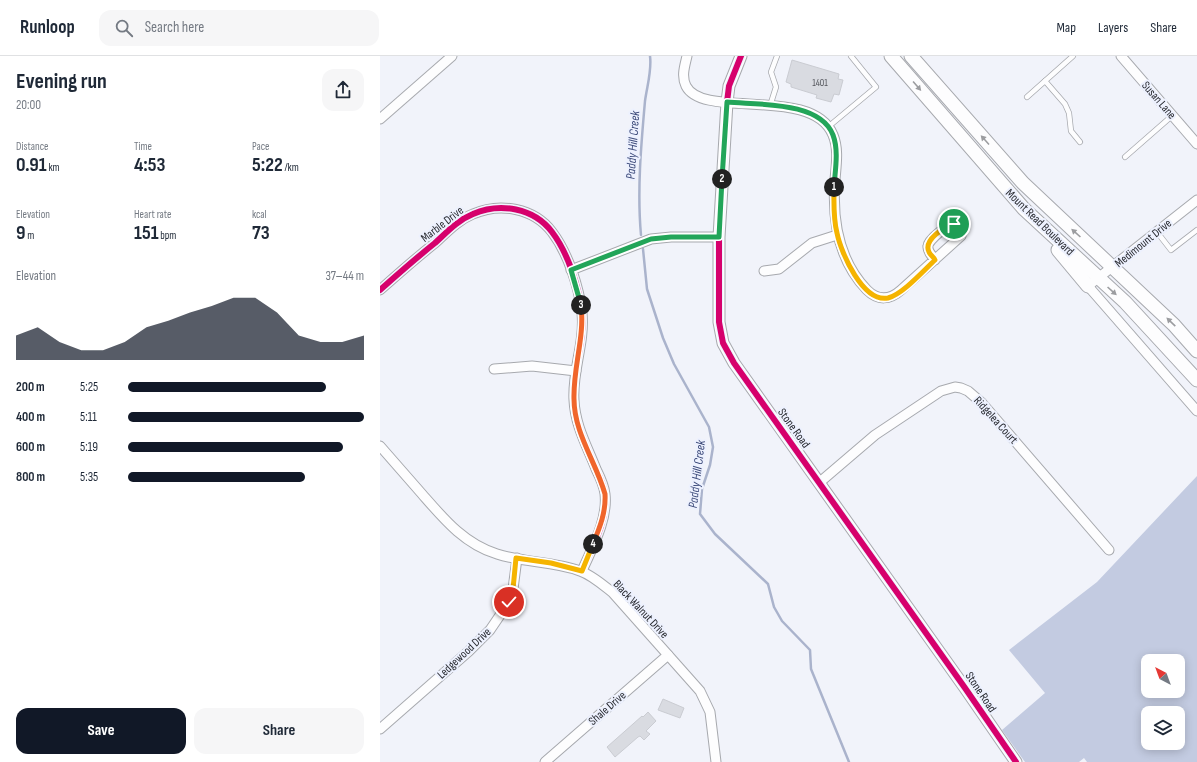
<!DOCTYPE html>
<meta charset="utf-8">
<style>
body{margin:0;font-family:"Sofia Sans Condensed",sans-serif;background:#f6f6f7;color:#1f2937;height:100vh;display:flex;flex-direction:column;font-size:15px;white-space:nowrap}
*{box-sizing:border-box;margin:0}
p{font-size:13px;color:#747a83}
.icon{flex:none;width:22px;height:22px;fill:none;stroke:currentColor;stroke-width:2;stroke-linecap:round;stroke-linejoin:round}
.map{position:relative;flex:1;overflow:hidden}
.sheet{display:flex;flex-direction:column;background:#fff;width:380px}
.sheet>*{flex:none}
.needle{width:26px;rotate:319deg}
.tools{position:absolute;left:761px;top:598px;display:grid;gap:8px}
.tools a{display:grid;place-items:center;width:44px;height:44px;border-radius:8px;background:#fff;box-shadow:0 2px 10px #0003;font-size:20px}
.pin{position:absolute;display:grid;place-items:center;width:34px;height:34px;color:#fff;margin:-17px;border:2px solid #fff;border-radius:50%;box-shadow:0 1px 4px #0007}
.km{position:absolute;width:20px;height:20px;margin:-10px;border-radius:50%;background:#222;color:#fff;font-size:11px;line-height:20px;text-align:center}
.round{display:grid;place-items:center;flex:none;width:42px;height:42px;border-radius:12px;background:#f6f6f7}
.overview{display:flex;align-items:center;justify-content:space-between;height:68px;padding:0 16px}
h1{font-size:22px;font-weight:700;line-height:30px}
.stats{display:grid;grid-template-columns:repeat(3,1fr);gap:6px;height:68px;padding:4px 16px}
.stats div{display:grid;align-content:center}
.stats b{font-size:20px;font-weight:700}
.stats small{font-size:11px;font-weight:400}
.stats p{font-size:11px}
.chart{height:112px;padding:8px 16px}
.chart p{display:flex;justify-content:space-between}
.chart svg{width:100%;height:72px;margin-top:4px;fill:#111827;opacity:.7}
.button{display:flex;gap:8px;margin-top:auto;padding:8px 16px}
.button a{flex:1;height:46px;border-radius:12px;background:#111827;color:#fff;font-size:16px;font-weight:700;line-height:46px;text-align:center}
.button a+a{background:#f6f6f7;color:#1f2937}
ul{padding:0 16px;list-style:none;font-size:13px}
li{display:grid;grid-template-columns:64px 48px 1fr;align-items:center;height:30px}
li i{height:10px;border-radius:5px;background:#111827}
header{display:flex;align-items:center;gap:24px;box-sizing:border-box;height:56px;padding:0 20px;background:#fff;border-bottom:1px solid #e0e1e3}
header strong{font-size:19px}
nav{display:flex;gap:22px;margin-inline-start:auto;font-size:14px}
.search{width:280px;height:36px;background:#f6f6f7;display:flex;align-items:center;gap:10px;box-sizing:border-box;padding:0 14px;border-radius:12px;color:#747a83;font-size:15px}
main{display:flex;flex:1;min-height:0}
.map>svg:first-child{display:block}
</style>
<header>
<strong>Runloop</strong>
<div class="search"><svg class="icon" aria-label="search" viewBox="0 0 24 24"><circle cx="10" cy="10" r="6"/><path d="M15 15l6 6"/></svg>Search here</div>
<nav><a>Map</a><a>Layers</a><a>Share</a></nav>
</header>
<main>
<section class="sheet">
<div class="overview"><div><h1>Evening run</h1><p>20:00</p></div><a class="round"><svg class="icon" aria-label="share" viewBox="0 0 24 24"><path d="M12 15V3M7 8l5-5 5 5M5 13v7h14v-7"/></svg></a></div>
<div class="stats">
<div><p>Distance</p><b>0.91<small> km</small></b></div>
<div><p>Time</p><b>4:53</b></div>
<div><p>Pace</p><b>5:22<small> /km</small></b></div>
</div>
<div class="stats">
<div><p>Elevation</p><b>9<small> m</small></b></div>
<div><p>Heart rate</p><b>151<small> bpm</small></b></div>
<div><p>kcal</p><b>73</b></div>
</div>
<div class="chart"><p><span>Elevation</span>37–44 m</p>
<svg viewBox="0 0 160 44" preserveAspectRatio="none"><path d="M0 44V29L10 24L20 33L30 38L40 38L50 33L60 24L70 20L80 15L90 11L100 6L110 6L120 15L130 29L140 33L150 33L160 29V44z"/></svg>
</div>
<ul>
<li><b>200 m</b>5:25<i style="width:84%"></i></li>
<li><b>400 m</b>5:11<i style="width:100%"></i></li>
<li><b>600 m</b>5:19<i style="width:91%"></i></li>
<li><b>800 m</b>5:35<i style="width:75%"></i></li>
</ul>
<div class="button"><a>Save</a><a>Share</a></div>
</section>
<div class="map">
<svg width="817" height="706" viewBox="0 0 817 706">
<rect width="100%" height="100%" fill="#f1f3fa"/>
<!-- forest -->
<path fill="#c3cbe1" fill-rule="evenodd" d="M 817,420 L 817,706 L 707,706 L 704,702 L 699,706 L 645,706 L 622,674 L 665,637 L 629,594 L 717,526 ZM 768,605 L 798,605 L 798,635 L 768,635 ZM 768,657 L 798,657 L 798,687 L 768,687 Z"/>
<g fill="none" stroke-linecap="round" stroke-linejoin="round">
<!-- stream -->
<g stroke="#aab3cc" stroke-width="2.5">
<path d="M 261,179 C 257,135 261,90 265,45 C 267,30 272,15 270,0"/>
<path d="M 263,193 L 267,233 L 283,282 L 294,308 L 329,371 L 333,391 L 330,409 L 322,433 L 320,458 L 335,478 L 388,528 L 394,551 L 402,565 L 430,594 L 431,613 L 469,706"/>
</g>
</g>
<!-- building -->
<g fill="#d9dbe1" stroke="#caccd2">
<path d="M 412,4 L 459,18 L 458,23 L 463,24 L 459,39 L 454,38 L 451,46 L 436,42 L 437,39 L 411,31 L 411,28 L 406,26 Z"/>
<path d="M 283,643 L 304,652 L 300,662 L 278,654 Z"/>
<path d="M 268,656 L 276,665 L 266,675 L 270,678 L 264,684 L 260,680 L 258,681 L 235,701 L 227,691 L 262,660 L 263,661 Z"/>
</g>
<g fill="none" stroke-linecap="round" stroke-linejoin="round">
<defs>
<g id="service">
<path d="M 665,25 L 685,48 L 689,57 L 691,75 L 700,86"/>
<path d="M 647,41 L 693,0"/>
<path d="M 390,50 L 396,31 L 391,16 L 397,0"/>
<path d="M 448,71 L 496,31 L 471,0"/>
<path d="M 745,101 L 793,59"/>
<path d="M 777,176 L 791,194 L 817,174"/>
</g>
<g id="minor">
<path d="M 307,0 C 305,9 301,20 306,30 C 323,64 433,29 453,79 C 459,93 456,110 455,124 C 452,164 458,204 487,234 C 498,245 510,244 521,234 L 581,180 L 582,174 C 580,171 578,168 575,168 C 569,167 548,184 548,190 C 547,196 552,199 555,204"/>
<path d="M 741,0 L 817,88"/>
<path d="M 0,63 L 72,0"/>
<path d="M 817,144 L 708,230 L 817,355"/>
<path d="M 191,214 L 271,183 L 291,181 L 339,181"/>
<path d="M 384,215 L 399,213 L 432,187 L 457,179"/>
<path d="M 0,234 C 18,218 36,202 55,187 C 67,176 78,164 93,158 C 120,146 154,152 172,176 C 188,197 199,231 202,257 C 205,287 192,315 194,344 C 195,369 207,390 216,413 C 220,421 224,429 225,438 C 228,464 212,492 202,515"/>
<path d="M 114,313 L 152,310 L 196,315"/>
<path d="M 0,390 C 14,406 28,422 42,438 C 63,462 84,488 117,498 C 144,507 173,505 200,515 C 212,519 223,529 233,537 L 320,635 L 330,656 L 336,706"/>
<path d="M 440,426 L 495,379 L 561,335 L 575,331 L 581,332 L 588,335 L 602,347 L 729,494"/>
<path d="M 0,673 L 89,595 L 110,574 L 129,546 L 133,533 L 137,502"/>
<path d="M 165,706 L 288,599"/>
</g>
<path id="tertiary" d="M 361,0 L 349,30 L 347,46 L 339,181 L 339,266 L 343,287 L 354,307 L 585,632 L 636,706"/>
<g id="secondary">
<path d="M 511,0 L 644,153 L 745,246 L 817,324"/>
<path d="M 531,0 L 643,127 L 794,269 L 817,295"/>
<path d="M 678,194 L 708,230"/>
</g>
</defs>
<!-- service casing -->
<use href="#service" stroke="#a7a9ae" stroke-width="6"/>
<!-- minor casing -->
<use href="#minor" stroke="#a7a9ae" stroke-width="11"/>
<!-- tertiary casing -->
<use href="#tertiary" stroke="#a7a9ae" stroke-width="13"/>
<!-- secondary casing -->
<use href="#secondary" stroke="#a7a9ae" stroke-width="15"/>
<!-- service -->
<use href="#service" stroke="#fdfdfe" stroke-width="4.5"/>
<!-- minor -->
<use href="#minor" stroke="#fdfdfe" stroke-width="9"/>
<!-- tertiary -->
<use href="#tertiary" stroke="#fdfdfe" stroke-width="11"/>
<!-- secondary -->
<use href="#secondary" stroke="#fdfdfe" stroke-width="13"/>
<defs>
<g id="cycleway">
<path d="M 361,0 L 349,30 L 347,46 L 339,181 L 339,266 L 343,287 L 354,307 L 585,632 L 636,706"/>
<path d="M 0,234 C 18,218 36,202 55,187 C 67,176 78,164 93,158 C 120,146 154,152 172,176 C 188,197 199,231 202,257 C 205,287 192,315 194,344 C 195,369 207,390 216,413 C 220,421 224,429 225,438 C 228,464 212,492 202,515"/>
</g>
</defs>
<!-- cycleway casing -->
<use href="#cycleway" stroke="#edf1fe" stroke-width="8"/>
<!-- cycleway -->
<use href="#cycleway" stroke="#d6006c" stroke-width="6"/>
</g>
<!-- one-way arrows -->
<defs><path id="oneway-solid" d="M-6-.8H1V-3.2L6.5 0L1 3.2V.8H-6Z"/></defs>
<g fill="#9c9da0">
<use href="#oneway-solid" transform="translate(537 30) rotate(49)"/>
<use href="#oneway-solid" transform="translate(605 84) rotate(-132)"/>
<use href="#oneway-solid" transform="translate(696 177) rotate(-138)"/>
<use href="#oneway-solid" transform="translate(732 235) rotate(42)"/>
<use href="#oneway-solid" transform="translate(791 266) rotate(-136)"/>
</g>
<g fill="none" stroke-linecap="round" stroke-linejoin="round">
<defs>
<path id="split-1" d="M 454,131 C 454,147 453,162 457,177 C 461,197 483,247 508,242 C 523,238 544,214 555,204 C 554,201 550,199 549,196 C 543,184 564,171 574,168"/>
<path id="split-2" d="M 342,123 L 347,46 C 378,49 440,45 453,79 C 459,95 455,115 454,131"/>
<path id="split-3" d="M 201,249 L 191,214 L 271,183 L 291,181 L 339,181 L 342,123"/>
<path id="split-4" d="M 201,249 C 205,281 193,311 194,343 C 194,377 216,406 225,438 C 226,456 220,471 213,488"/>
<path id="split-5" d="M 129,546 L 133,533 L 136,502 L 171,507 L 202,515 L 213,488"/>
</defs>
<!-- split-1 casing -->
<use href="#split-1" stroke="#fff" stroke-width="8"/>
<!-- split-2 casing -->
<use href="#split-2" stroke="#fff" stroke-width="8"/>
<!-- split-3 casing -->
<use href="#split-3" stroke="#fff" stroke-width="8"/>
<!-- split-4 casing -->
<use href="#split-4" stroke="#fff" stroke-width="8"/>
<!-- split-5 casing -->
<use href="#split-5" stroke="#fff" stroke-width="8"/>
<!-- split-1 -->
<use href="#split-1" stroke="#f5b400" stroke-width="5"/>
<!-- split-2 -->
<use href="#split-2" stroke="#22a559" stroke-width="5"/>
<!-- split-3 -->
<use href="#split-3" stroke="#22a559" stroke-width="5"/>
<!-- split-4 -->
<use href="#split-4" stroke="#f0652b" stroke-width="5"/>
<!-- split-5 -->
<use href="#split-5" stroke="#f5b400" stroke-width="5"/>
</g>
<g text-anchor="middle" stroke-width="4" stroke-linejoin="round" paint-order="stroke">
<!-- number labels -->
<g font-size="10" fill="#54565c">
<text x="440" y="30">1401</text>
</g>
<!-- street labels -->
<g font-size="12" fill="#26282e" stroke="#edf1fe">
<text transform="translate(779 44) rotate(49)" y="4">Susan Lane</text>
<text transform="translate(660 166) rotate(44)" y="4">Mount Read Boulevard</text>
<text transform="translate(62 168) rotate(-38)" y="4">Marble Drive</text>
<text transform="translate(763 187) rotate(-39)" y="4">Medimount Drive</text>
<text transform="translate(616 364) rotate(48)" y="4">Ridgelea Court</text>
<text transform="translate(414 372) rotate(54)" y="4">Stone Road</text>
<text transform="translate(261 553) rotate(47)" y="4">Black Walnut Drive</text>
<text transform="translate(84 597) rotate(-43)" y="4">Ledgewood Drive</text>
<text transform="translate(601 636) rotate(56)" y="4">Stone Road</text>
<text transform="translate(227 652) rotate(-41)" y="4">Shale Drive</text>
</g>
<!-- water labels -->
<g font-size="13" font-style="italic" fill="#3c4a7a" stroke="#edf1fe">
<text transform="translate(252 89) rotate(-86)" y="5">Paddy Hill Creek</text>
<text transform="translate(316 418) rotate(-83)" y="5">Paddy Hill Creek</text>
</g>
</g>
</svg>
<div class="tools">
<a><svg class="needle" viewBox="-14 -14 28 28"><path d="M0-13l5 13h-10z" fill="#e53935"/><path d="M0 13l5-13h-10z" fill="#747a83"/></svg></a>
<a><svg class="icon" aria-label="layers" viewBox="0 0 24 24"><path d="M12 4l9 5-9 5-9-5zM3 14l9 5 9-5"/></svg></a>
</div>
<div class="pin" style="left:574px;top:168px;background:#1e9e55"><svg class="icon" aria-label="arrive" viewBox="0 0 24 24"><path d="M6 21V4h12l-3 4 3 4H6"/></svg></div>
<div class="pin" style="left:129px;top:546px;background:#d93025"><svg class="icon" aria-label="check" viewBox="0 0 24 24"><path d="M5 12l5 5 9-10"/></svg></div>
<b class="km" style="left:454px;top:131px">1</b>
<b class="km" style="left:342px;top:123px">2</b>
<b class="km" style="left:201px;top:249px">3</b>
<b class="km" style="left:213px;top:488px">4</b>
</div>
</main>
